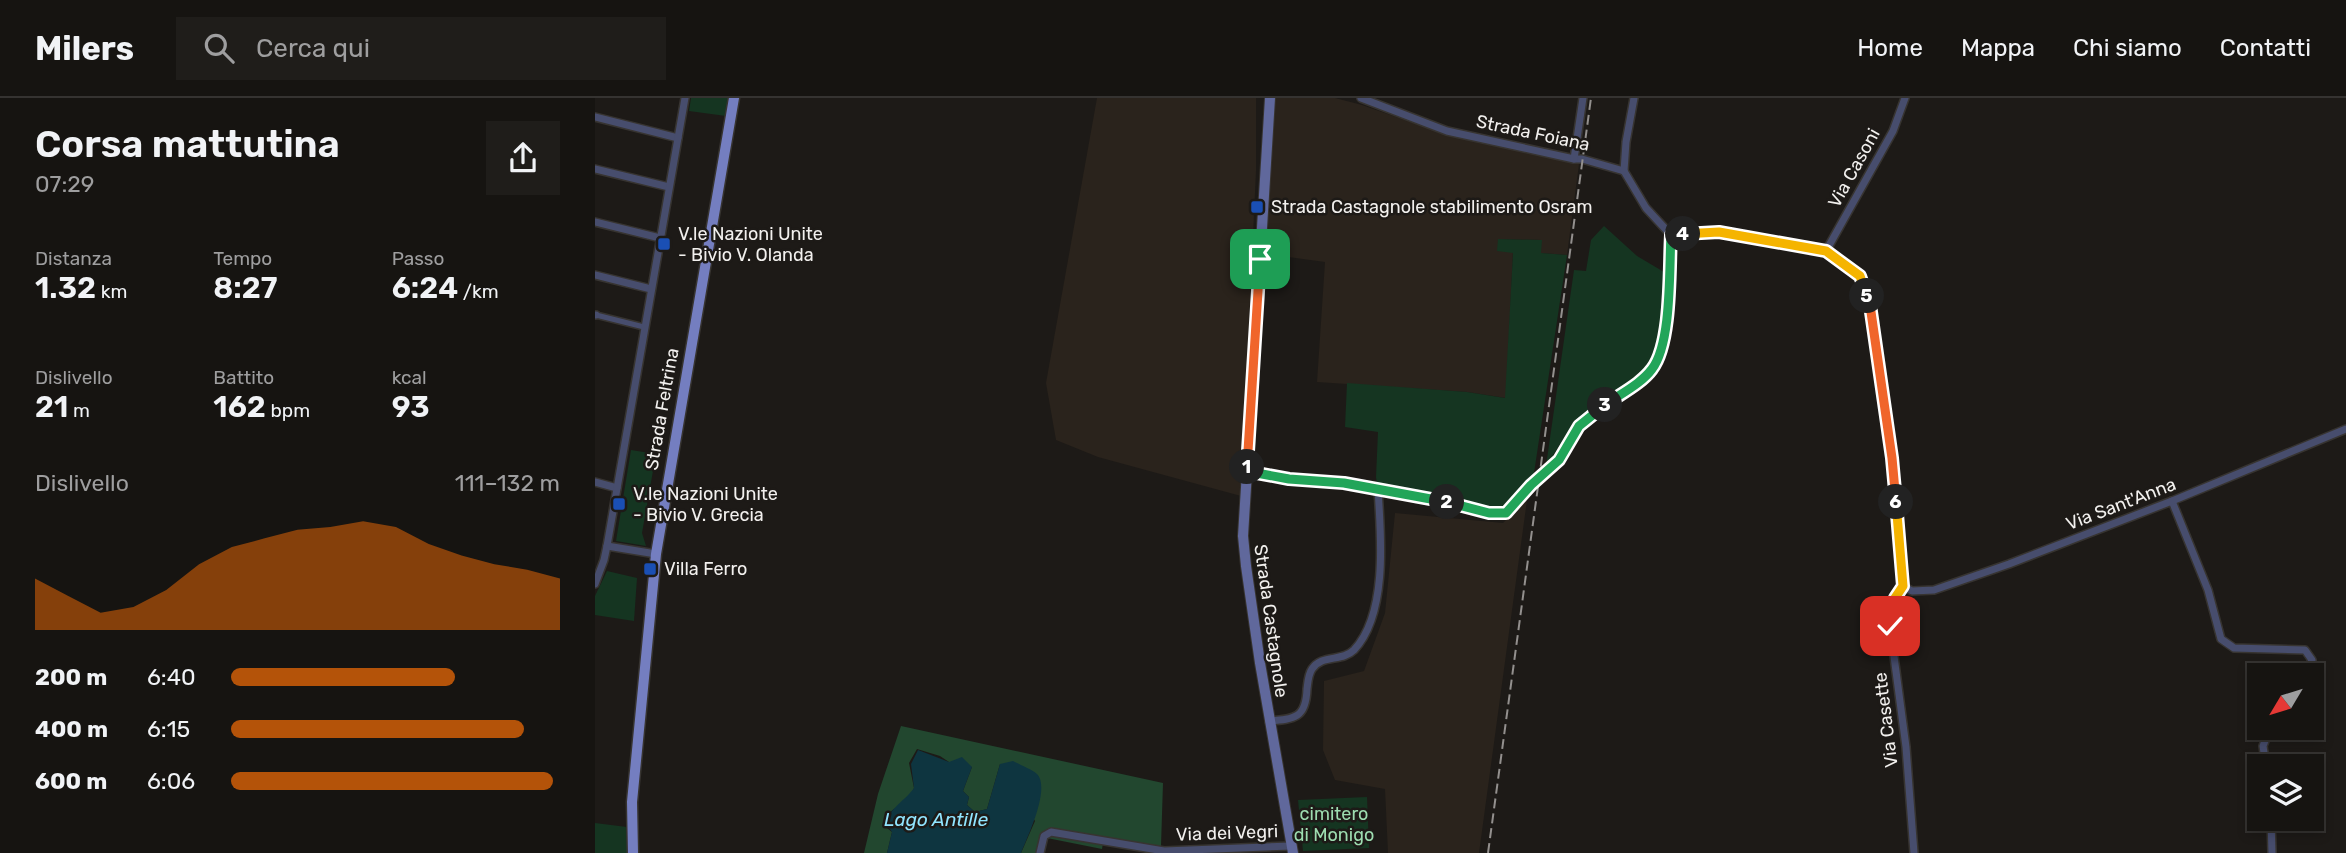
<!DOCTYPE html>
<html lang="it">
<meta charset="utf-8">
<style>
body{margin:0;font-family:Rubik,sans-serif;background:#1f1d1a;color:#f1f3f6;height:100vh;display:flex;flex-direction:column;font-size:26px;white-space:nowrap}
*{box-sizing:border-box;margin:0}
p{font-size:23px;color:#9e9e9f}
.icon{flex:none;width:38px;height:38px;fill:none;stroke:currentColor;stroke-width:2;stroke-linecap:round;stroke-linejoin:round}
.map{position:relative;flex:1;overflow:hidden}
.sheet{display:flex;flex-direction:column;background:#161411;width:595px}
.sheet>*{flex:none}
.needle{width:46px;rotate:232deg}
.fabs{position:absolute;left:1652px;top:565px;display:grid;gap:14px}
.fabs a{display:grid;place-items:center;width:77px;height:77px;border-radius:0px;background:#161411;box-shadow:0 4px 10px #0003,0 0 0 2px #353331;font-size:35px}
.pin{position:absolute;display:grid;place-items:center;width:60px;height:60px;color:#fff;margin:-30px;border-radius:14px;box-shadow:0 4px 10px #0006}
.km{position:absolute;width:35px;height:35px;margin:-18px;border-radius:50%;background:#222;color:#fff;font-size:19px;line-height:35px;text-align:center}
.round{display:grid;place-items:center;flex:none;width:74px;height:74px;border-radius:0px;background:#1f1d1a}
.overview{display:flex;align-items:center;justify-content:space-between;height:119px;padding:0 35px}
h1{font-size:38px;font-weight:600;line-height:52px}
.metrics{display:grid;grid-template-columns:repeat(3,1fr);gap:10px;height:119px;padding:7px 35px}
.metrics div{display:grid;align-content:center}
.metrics b{font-size:30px;font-weight:600}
.metrics small{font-size:19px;font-weight:400}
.metrics p{font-size:19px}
.chart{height:196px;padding:14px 35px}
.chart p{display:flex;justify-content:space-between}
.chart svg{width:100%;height:126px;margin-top:7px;fill:#b45309;opacity:.7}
ul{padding:0 35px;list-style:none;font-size:23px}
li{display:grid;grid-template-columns:112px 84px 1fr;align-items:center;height:52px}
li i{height:18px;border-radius:9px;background:#b45309}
header{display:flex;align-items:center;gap:42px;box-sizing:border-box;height:98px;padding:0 35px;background:#161411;border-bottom:2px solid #353331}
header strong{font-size:33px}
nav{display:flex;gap:38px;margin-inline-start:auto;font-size:24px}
.search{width:490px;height:63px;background:#1f1d1a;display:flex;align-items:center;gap:18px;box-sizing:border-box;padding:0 24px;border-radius:0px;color:#9e9e9f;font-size:26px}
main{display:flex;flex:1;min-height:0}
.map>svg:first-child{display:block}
</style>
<header>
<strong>Milers</strong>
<div class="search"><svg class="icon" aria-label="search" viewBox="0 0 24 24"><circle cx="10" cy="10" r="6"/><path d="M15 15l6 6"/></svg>Cerca qui</div>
<nav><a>Home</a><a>Mappa</a><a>Chi siamo</a><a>Contatti</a></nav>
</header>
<main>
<section class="sheet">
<div class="overview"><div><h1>Corsa mattutina</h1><p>07:29</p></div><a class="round"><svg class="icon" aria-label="share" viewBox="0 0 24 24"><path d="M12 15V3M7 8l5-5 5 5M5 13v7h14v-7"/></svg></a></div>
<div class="metrics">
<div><p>Distanza</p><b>1.32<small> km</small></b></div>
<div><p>Tempo</p><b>8:27</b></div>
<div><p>Passo</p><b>6:24<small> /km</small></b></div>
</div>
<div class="metrics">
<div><p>Dislivello</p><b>21<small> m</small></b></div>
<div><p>Battito</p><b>162<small> bpm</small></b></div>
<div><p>kcal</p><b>93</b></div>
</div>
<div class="chart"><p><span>Dislivello</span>111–132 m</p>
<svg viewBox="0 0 160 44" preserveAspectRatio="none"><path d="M0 44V26L10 32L20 38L30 36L40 30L50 21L60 15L70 12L80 9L90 8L100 6L110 8L120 14L130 18L140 21L150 23L160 26V44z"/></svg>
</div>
<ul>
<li><b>200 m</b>6:40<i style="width:68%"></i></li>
<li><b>400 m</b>6:15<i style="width:89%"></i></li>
<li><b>600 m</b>6:06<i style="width:98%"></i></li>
</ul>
</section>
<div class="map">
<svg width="1751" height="755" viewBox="0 0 1751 755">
<rect width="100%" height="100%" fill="#1d1a17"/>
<!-- built -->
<g fill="#2a231c">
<path d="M 502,0 L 661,0 L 661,73 L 646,398 L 503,359 L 461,342 L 451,285 Z"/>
<path d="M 679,0 L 740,0 L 767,7 L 850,36 L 984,66 L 972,157 L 946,155 L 946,142 L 903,141 L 918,154 L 911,300 L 872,294 L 722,284 L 730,164 L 672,156 L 671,121 Z"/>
<path d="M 932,402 L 884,755 L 793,755 L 790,691 L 740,682 L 728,652 L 729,583 L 769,573 L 790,515 L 800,415 L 908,425 Z"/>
</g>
<!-- green -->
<g fill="#153521">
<path d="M 96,0 L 134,0 L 131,18 L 94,13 Z"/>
<path d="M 1009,128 L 1042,158 L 1069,174 C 1067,195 1068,237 1060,256 C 1050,278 1005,301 985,319 C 974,329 961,354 951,368 L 979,172 L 991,173 L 996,142 Z"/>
<path d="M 903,141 L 947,142 L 946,155 L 972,157 L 939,375 L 920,398 L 902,413 L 783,392 L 781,379 L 783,334 L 750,329 L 752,285 L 872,294 L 910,300 L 918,155 L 902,153 Z"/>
<path d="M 36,352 L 61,356 L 47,435 L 51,448 L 21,443 Z"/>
<path d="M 12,473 L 42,480 L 39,523 L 0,517 L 0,498 Z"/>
<path d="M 772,699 L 774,750 L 708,753 L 703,702 Z"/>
<path d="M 0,725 L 32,729 L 32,755 L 0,755 Z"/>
</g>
<!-- forest -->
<path fill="#22472f" d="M 306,628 L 568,685 L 566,748 L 508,745 L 507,751 L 447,739 L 444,755 L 426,755 L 440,723 L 405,666 L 392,711 L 380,714 L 372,707 L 374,699 L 368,693 L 377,669 L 354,664 L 345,658 L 322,651 L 314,665 L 319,690 C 317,694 315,698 312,701 C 301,712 288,713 292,730 L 297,734 L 292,755 L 269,755 L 283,696 Z"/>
<!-- water -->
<path fill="#0e3540" d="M 323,652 L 354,664 L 367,659 L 377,669 L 368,693 L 374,699 L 372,707 L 380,714 L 392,711 L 405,666 L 418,663 C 425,667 436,671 442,676 C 456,690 432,740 426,755 L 292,755 L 297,734 C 281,718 309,705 319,690 L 316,666 Z"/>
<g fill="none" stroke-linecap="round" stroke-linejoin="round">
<defs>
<path id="pedestrian" d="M 1,217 L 49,229"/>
<g id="minor">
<path d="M 766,0 L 852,33 L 979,61 L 987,61 L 1029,73 L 1051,110 L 1076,137"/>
<path d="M 0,19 L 83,40"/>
<path d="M 979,61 L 988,0"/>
<path d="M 0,71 L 74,89"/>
<path d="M 1029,73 L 1031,44 L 1039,0"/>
<path d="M 0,124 L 65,140"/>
<path d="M 1076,137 L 1124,133 L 1231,153 L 1264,178 L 1275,207 L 1297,360 L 1308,488"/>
<path d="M 1231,153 L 1298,33 L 1310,0"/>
<path d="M 0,177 L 56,191"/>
<path d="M 0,217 L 1,217"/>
<path d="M 651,373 L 694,381 L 749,385 L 867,407 L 894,415 L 911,415 L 936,387 L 964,362 L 984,328 L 1056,273 L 1065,258 L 1069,238 L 1076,137"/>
<path d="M 0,384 L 22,390"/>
<path d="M 1577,403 L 1613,492 L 1626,541 L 1639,550 L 1710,552 L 1717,562 L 1710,578"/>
<path d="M 12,448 L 61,456"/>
<path d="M 0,486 L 9,462 L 12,448 L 90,0"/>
<path d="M 1308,488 L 1317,493 L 1339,492 L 1414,466 L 1577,403 L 1751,331"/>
<path d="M 1308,488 L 1300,500 L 1295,528 L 1311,649 L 1319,755"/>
<path d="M 674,623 C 700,621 711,620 712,591 C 713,584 713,577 717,571 C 727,556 747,564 759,552 C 793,516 786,437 783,392"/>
<path d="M 1671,668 L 1668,648 L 1675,630"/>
<path d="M 1676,721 L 1677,755"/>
<path d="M 445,755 L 449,738 L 456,734 L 569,753 L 696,748"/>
</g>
<path id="secondary" d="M 675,0 L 648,438 L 651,468 L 665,565 L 698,755"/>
<path id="primary" d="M 38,755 L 37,704 L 61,456 L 139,0"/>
</defs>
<!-- pedestrian casing -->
<use href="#pedestrian" stroke="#373431" stroke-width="8"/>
<!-- minor casing -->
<use href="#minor" stroke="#373431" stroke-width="10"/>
<!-- secondary casing -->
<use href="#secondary" stroke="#373431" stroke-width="12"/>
<!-- primary casing -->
<use href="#primary" stroke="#373431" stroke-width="13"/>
<!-- pedestrian -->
<use href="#pedestrian" stroke="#474d6d" stroke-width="5"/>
<!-- minor -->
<use href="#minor" stroke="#474d6d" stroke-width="7"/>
<!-- secondary -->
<use href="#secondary" stroke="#60689c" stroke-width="10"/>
<!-- primary -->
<use href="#primary" stroke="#747ec0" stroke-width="10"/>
<!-- rail -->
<path stroke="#93908e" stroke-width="2" stroke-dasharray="10 5" stroke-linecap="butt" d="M 893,755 L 996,0"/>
</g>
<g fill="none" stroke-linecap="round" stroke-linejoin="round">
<defs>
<path id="split-1" d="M 652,369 L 665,161"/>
<path id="split-2" d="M 652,369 L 651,373 L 694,381 L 749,385 L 852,404"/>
<path id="split-3" d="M 852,404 L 894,415 L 911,415 L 936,387 L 964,362 L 984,328 L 1010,307"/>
<path id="split-4" d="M 1010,307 C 1025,296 1046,286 1057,271 C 1077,245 1074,171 1076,137 L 1088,136"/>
<path id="split-5" d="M 1088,136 L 1124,134 L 1231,153 L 1265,178 L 1272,198"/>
<path id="split-6" d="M 1272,198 L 1275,207 L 1297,360 L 1301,404"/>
<path id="split-7" d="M 1295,528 L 1300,500 L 1308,488 L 1301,404"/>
</defs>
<!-- split-1 casing -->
<use href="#split-1" stroke="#fff" stroke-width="14"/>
<!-- split-2 casing -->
<use href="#split-2" stroke="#fff" stroke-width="14"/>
<!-- split-3 casing -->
<use href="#split-3" stroke="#fff" stroke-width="14"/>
<!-- split-4 casing -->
<use href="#split-4" stroke="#fff" stroke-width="14"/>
<!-- split-5 casing -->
<use href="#split-5" stroke="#fff" stroke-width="14"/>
<!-- split-6 casing -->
<use href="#split-6" stroke="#fff" stroke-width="14"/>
<!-- split-7 casing -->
<use href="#split-7" stroke="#fff" stroke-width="14"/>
<!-- split-1 -->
<use href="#split-1" stroke="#f0652b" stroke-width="9"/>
<!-- split-2 -->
<use href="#split-2" stroke="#22a559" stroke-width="9"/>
<!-- split-3 -->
<use href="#split-3" stroke="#22a559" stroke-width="9"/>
<!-- split-4 -->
<use href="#split-4" stroke="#22a559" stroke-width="9"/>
<!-- split-5 -->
<use href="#split-5" stroke="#f5b400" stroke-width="9"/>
<!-- split-6 -->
<use href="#split-6" stroke="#f0652b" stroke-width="9"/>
<!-- split-7 -->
<use href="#split-7" stroke="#f5b400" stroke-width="9"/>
</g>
<!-- markers -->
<g fill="#1a4fb4" stroke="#1d1a17" stroke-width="2.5">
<rect x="655" y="102" width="14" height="14" rx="3.5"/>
<rect x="62" y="139" width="14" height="14" rx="3.5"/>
<rect x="17" y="399" width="14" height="14" rx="3.5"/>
<rect x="48" y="464" width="14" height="14" rx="3.5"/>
</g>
<g text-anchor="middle" stroke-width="5" stroke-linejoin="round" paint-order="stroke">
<!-- street labels -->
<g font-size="18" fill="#f2f0ee" stroke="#1d1a17">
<text transform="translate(938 35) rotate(12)" y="6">Strada Foiana</text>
<text transform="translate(1259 70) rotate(-61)" y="6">Via Casoni</text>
<text transform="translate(67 311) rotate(-80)" y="6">Strada Feltrina</text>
<text transform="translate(1526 406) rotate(-21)" y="6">Via Sant'Anna</text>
<text transform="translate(676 523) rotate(82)" y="6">Strada Castagnole</text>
<text transform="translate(1291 622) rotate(-97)" y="6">Via Casette</text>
<text transform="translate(632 735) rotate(-2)" y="6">Via dei Vegri</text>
</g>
<!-- poi labels -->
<g font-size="18" fill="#f2f0ee" stroke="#1d1a17" text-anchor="start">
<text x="676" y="115">Strada Castagnole stabilimento Osram</text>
<text x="83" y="142">V.le Nazioni Unite<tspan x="83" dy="21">- Bivio V. Olanda</tspan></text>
<text x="38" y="402">V.le Nazioni Unite<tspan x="38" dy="21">- Bivio V. Grecia</tspan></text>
<text x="69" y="477">Villa Ferro</text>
</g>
<!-- park labels -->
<g font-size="18" fill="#9ddcb0" stroke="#1d1a17">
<text x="739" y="722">cimitero<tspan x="739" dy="21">di Monigo</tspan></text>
</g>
<!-- water labels -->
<g font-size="19" font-style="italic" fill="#91e5ff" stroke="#1d1a17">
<text x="341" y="728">Lago Antille</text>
</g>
</g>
</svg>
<div class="fabs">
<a><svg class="needle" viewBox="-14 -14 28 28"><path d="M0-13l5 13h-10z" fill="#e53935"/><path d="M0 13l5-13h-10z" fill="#9e9e9f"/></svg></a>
<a><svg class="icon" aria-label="layers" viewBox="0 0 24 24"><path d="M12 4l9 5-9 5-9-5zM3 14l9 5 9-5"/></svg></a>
</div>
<div class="pin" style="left:665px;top:161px;background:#1e9e55"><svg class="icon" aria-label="arrive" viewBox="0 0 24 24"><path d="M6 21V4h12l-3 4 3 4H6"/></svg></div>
<div class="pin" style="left:1295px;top:528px;background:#d93025"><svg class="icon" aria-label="check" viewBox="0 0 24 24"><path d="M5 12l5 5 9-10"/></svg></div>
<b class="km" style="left:652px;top:369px">1</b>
<b class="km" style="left:852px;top:404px">2</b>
<b class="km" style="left:1010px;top:307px">3</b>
<b class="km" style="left:1088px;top:136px">4</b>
<b class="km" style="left:1272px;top:198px">5</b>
<b class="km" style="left:1301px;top:404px">6</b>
</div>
</main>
